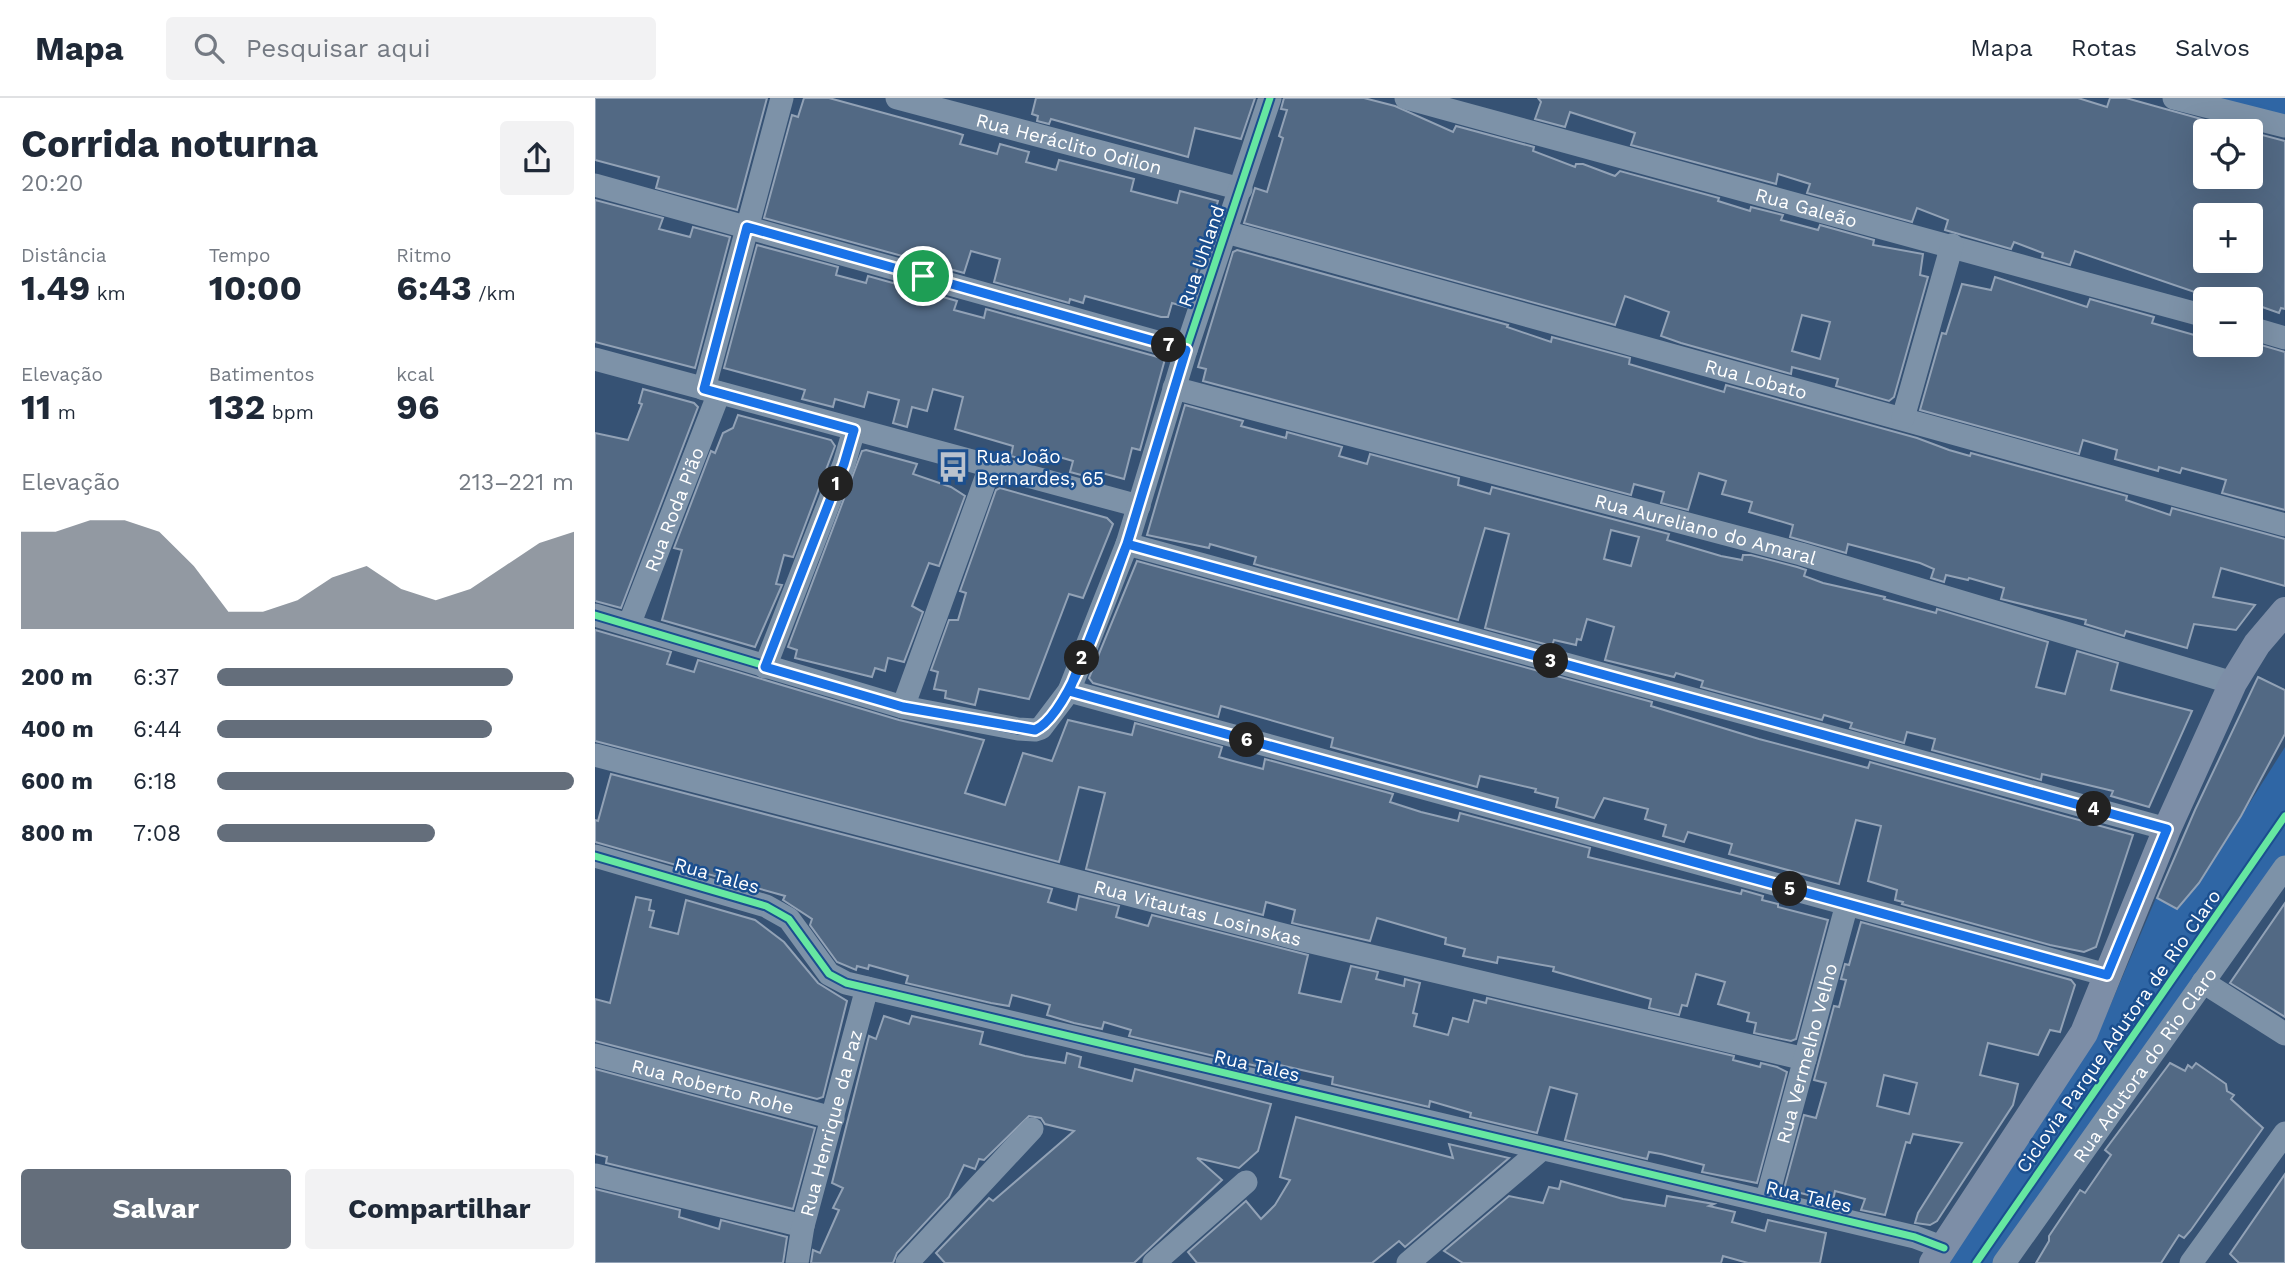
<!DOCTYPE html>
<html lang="pt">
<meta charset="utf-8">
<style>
body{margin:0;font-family:"Work Sans",sans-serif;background:#f2f2f3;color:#1f2937;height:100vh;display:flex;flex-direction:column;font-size:26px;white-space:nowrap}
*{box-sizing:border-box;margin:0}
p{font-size:23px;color:#747a83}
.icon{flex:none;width:38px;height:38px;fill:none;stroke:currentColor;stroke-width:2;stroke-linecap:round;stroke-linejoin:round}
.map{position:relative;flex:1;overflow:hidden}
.drawer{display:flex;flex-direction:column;background:#fff;width:595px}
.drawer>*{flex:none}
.tools{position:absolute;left:1598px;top:21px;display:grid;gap:14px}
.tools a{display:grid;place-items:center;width:70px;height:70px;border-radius:7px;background:#fff;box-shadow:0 7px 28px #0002;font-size:35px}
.pin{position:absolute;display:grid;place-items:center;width:60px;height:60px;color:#fff;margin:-30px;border:4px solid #fff;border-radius:50%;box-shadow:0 2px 7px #0007}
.km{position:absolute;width:35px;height:35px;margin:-18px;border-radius:50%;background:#222;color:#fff;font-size:19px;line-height:35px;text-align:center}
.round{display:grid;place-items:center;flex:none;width:74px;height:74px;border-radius:7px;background:#f2f2f3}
.head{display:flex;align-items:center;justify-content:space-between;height:119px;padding:0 21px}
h1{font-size:38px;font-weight:700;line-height:52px}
.stats{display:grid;grid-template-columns:repeat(3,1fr);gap:10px;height:119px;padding:7px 21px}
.stats div{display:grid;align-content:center}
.stats b{font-size:35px;font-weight:700}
.stats small{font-size:19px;font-weight:400}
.stats p{font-size:19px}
.chart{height:196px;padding:14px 21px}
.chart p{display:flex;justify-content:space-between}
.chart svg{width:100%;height:126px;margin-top:7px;fill:#646e7b;opacity:.7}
.cta{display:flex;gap:14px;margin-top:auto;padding:14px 21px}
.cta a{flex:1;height:80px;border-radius:7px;background:#646e7b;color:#fff;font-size:28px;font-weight:700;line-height:80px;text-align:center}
.cta a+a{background:#f2f2f3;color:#1f2937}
ul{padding:0 21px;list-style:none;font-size:23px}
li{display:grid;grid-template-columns:112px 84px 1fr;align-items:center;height:52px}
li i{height:18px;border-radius:9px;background:#646e7b}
header{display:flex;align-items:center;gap:42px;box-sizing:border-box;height:98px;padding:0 35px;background:#fff;border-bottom:2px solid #e0e1e3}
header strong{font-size:33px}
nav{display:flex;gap:38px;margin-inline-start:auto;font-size:24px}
.search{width:490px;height:63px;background:#f2f2f3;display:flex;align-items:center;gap:18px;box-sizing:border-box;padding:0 24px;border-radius:7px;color:#747a83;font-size:26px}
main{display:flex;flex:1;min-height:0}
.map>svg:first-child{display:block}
</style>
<header>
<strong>Mapa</strong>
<div class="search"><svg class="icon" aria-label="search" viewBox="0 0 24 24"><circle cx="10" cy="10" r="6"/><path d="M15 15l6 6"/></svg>Pesquisar aqui</div>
<nav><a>Mapa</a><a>Rotas</a><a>Salvos</a></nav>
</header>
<main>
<section class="drawer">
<div class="head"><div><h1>Corrida noturna</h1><p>20:20</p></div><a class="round"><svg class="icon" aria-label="share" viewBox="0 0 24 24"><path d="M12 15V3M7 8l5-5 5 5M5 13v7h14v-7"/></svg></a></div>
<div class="stats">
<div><p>Distância</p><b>1.49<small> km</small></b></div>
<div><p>Tempo</p><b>10:00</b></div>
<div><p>Ritmo</p><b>6:43<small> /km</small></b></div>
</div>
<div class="stats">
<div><p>Elevação</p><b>11<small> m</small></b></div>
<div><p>Batimentos</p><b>132<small> bpm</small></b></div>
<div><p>kcal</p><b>96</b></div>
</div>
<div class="chart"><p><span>Elevação</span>213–221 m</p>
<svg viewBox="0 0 160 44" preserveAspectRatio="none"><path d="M0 44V10L10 10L20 6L30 6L40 10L50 22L60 38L70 38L80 34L90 26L100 22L110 30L120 34L130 30L140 22L150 14L160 10V44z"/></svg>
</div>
<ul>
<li><b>200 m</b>6:37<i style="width:83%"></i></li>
<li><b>400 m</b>6:44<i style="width:77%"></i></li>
<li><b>600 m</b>6:18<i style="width:100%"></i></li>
<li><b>800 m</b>7:08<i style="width:61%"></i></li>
</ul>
<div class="cta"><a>Salvar</a><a>Compartilhar</a></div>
</section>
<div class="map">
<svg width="1690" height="1165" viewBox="0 0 1690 1165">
<rect width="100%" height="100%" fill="#365274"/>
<!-- green -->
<g fill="#2f66a5">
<path d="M 1600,0 L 1690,0 L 1690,21 Z"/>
<path d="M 1690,649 L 1690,761 L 1403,1165 L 1334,1165 L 1512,915 L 1561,800 L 1583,811 L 1604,785 Z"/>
</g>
<!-- building -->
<g fill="#526984" stroke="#92a2b6" stroke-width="2" fill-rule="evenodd">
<path d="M 0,0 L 172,0 L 142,112 L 61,90 L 64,79 L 0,62 Z"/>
<path d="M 209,0 L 234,0 L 362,35 L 368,37 L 365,46 L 402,56 L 405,46 L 434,54 L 431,64 L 461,72 L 464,62 L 539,81 L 536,93 L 582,105 L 585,93 L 623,103 L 591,209 L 577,205 L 573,219 L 566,219 L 490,198 L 488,205 L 475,201 L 474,205 L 399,184 L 405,161 L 376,153 L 369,175 L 169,120 L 197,17 L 203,19 Z"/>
<path d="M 441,0 L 660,0 L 646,41 L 600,30 L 593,59 L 456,21 L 454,26 L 442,23 L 443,18 L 437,16 Z"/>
<path d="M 689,0 L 769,0 L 800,8 L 858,34 L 861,28 L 939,49 L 938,53 L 980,69 L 981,66 L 988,66 L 1020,78 L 1025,73 L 1124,100 L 1123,103 L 1155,113 L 1156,109 L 1188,117 L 1186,122 L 1223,132 L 1225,127 L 1279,142 L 1278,147 L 1328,156 L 1325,177 L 1333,179 L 1299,299 L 1294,303 L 1241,288 L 1243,281 L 1197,269 L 1196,276 L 1086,245 L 1066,238 L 1074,214 L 1030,198 L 1020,227 L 649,125 L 660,90 L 672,94 L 688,40 L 684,38 L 692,12 L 686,11 ZM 1207,217 L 1235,224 L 1225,261 L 1197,253 Z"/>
<path d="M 943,0 L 1483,0 L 1512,9 L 1515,0 L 1531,0 L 1610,22 L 1610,79 L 1656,79 L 1656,34 L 1690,43 L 1690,211 L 1686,210 L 1684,215 L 1656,205 L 1656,201 L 1620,201 L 1480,153 L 1475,167 L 1447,159 L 1448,155 L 1419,144 L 1416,151 L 1350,132 L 1353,122 L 1322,110 L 1317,124 L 1212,95 L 1215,86 L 1183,76 L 1181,86 L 1036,47 L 1040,35 L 975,14 L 970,29 L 940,21 L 946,4 ZM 1610,117 L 1656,117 L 1656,163 L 1610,163 Z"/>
<path d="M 0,102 L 68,120 L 64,131 L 95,139 L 98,129 L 135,139 L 100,270 L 0,244 Z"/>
<path d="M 162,147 L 243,169 L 241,177 L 271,185 L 273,178 L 362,203 L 359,212 L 389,220 L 391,211 L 570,261 L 545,352 L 537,350 L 529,381 L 507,375 L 505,382 L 475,374 L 478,363 L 447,354 L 441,365 L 416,358 L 418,348 L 360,331 L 368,299 L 338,291 L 332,313 L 317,309 L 312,329 L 298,325 L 304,302 L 273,294 L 269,309 L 240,301 L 238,309 L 207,301 L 210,292 L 129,270 Z"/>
<path d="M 642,152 L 913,227 L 912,229 L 956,244 L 957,239 L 1035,260 L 1034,266 L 1129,294 L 1131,287 L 1322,340 L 1354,352 L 1375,358 L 1376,355 L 1532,398 L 1531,402 L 1575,417 L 1577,410 L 1690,441 L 1690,488 L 1626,470 L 1618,499 L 1660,507 L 1641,532 L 1599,526 L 1592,550 L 1531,533 L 1529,538 L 1490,526 L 1491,522 L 1406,501 L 1409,490 L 1374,480 L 1373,482 L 1351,477 L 1349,484 L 1336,480 L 1339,471 L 1325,465 L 1253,446 L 1251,455 L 1195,439 L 1198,427 L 1154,414 L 1157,404 L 1127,396 L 1131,383 L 1104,375 L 1093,412 L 1066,405 L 1069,394 L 1039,386 L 1036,397 L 608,283 L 611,271 L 603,269 L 638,154 Z"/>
<path d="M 1400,179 L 1492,209 L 1495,201 L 1559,219 L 1557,225 L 1610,240 L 1610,247 L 1656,244 L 1690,254 L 1690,412 L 1627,395 L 1631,382 L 1587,370 L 1585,375 L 1564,369 L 1563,373 L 1520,361 L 1522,352 L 1488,342 L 1484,356 L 1325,312 L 1347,235 L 1351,236 L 1367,186 L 1396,192 Z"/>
<path d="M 48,291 L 99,305 L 103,309 L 26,510 L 0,503 L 0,335 L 33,342 L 47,306 L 44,305 Z"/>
<path d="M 590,307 L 648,323 L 646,328 L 691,340 L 692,334 L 747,349 L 744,358 L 772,366 L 775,356 L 864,380 L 863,387 L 895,396 L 897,389 L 1074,436 L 1072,442 L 1126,458 L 1147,462 L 1148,457 L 1156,457 L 1202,469 L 1211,472 L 1209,478 L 1228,485 L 1290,499 L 1289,501 L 1341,515 L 1342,511 L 1453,544 L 1441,589 L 1470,596 L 1482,553 L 1523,565 L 1516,592 L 1597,613 L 1554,709 L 1516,698 L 1518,693 L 1447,676 L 1446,682 L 1337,652 L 1340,641 L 1312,634 L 1309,645 L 1255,630 L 1257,625 L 1229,617 L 1227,622 L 1106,589 L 1108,583 L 1081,575 L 1079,579 L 1010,562 L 1019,529 L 992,521 L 986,542 L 982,541 L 981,547 L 959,542 L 957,548 L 890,530 L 914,436 L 890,430 L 863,522 L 659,466 L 661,459 L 615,446 L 614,450 L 552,437 ZM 1016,432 L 1044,439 L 1036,468 L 1009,461 Z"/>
<path d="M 143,317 L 236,342 L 240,348 L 198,459 L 189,457 L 181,486 L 187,487 L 160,549 L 67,522 L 87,452 L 79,450 L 116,353 L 120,355 L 128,335 L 138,330 Z"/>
<path d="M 271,352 L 322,366 L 318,376 L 356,389 L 370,398 L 344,468 L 334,465 L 317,508 L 328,514 L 309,564 L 293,560 L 290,573 L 280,570 L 277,579 L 200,560 L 202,552 L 193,549 L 267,353 Z"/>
<path d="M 405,390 L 512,420 L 518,426 L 488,500 L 474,496 L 434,601 L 384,591 L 380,607 L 350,600 L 351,593 L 339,591 L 343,574 L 336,572 L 354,522 L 363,522 L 371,495 L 365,493 L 401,392 Z"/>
<path d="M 542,463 L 1057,604 L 1056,608 L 1164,641 L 1273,670 L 1275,664 L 1538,737 L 1501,849 L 1489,854 L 1455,847 L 1307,806 L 1308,804 L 1300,802 L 1302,792 L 1273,783 L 1286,728 L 1261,722 L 1244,786 L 1134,756 L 1137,746 L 1093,734 L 1089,744 L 1068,738 L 1071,727 L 1050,721 L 1053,711 L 1009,700 L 999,720 L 961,709 L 963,700 L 940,694 L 941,691 L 885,678 L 882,689 L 736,649 L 738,640 L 626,608 L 623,619 L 498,585 L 494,580 Z"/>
<path d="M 0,532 L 76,554 L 72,566 L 99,574 L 103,562 L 304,622 L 389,642 L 370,695 L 410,707 L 428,655 L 457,663 L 473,622 L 537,637 L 540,625 L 627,649 L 624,659 L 638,663 L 668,671 L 670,661 L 798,696 L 795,704 L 826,714 L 863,723 L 865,715 L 995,750 L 993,759 L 1146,796 L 1147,792 L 1168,798 L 1167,802 L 1183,806 L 1183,809 L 1233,822 L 1201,941 L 1196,943 L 1159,935 L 1161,925 L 1152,923 L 1154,915 L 1123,906 L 1130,884 L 1101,876 L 1092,908 L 1087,907 L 1084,917 L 1054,910 L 1056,901 L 958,873 L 959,869 L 903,859 L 902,865 L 868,858 L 870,851 L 850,846 L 851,840 L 782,820 L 775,843 L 697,825 L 700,812 L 671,804 L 668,817 L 491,771 L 510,695 L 484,689 L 464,764 L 0,643 Z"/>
<path d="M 1663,579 L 1690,592 L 1690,636 L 1646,718 L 1604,785 L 1582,811 L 1562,800 L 1600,712 Z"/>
<path d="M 16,676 L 457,791 L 453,804 L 481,812 L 484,798 L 524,808 L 521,819 L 553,828 L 557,817 L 713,857 L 704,895 L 746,904 L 756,868 L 783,874 L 781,881 L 809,888 L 810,881 L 825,885 L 818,915 L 822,916 L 819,928 L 853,937 L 858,920 L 873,924 L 879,902 L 891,905 L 892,900 L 1139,958 L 1138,962 L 1165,969 L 1166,965 L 1182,969 L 1192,974 L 1162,1085 L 1107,1074 L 1109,1067 L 1066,1056 L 1054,1054 L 1052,1061 L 970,1042 L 982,996 L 955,989 L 942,1035 L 875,1019 L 876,1015 L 835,1003 L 834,1009 L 737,986 L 738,979 L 671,964 L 670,970 L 534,938 L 536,932 L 509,924 L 507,931 L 479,925 L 452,917 L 455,907 L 417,897 L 414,908 L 396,905 L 311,885 L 313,878 L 274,867 L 273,871 L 262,868 L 261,872 L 242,864 L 215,827 L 217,821 L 188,802 L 190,798 L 0,744 L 0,722 L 3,723 Z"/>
<path d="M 41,799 L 56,802 L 54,812 L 59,813 L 55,829 L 83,836 L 91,802 L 160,822 L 189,844 L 223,885 L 252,903 L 228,999 L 222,1001 L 0,943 L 0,901 L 15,905 Z"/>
<path d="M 1690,805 L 1690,919 L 1635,885 Z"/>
<path d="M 1266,824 L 1476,882 L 1480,887 L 1465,934 L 1455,932 L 1443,957 L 1393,945 L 1385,977 L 1423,986 L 1418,1007 L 1342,1123 L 1335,1127 L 1320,1125 L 1323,1115 L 1367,1045 L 1318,1036 L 1315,1045 L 1311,1044 L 1290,1117 L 1266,1112 L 1270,1101 L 1240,1093 L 1238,1103 L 1189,1091 L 1209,1017 L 1221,1020 L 1231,985 L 1219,982 L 1239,908 L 1244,909 L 1251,882 L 1246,881 L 1250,866 L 1254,867 ZM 1289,977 L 1322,985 L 1314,1016 L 1282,1008 Z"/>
<path d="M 289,918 L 314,926 L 317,918 L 388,934 L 385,946 L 430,958 L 470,965 L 472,955 L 486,959 L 484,969 L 537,983 L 540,971 L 676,1006 L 663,1053 L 644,1070 L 602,1060 L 627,1082 L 539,1165 L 350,1165 L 341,1155 L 394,1100 L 398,1103 L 479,1033 L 450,1026 L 446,1020 L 434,1018 L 389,1062 L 384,1061 L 380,1071 L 369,1067 L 354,1099 L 302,1155 L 298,1165 L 216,1165 L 218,1152 L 225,1155 L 244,1112 L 238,1110 L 248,1090 L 237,1085 L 274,938 L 281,941 Z"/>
<path d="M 1575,965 L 1590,973 L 1593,967 L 1597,970 L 1601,965 L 1631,986 L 1632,993 L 1639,997 L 1636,1001 L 1668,1030 L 1596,1132 L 1589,1140 L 1584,1137 L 1566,1165 L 1441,1165 L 1454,1143 L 1454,1138 L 1485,1092 L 1490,1095 L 1516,1057 L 1510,1052 Z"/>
<path d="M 0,971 L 220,1030 L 198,1111 L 11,1065 L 12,1059 L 0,1056 Z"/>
<path d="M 701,1019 L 858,1060 L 854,1046 L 914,1060 L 810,1149 L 804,1143 L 777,1165 L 602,1165 L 593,1154 L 651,1103 L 666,1121 L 680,1107 L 695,1082 L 685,1079 Z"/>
<path d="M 1690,1076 L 1690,1165 L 1644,1165 L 1635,1156 Z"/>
<path d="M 966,1083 L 1028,1101 L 1070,1108 L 1072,1098 L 1119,1106 L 1114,1108 L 1140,1114 L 1137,1124 L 1170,1133 L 1173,1122 L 1231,1135 L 1225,1165 L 1153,1165 L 1128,1158 L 1126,1165 L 868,1165 L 849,1153 L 914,1098 L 948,1105 L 954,1089 L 964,1091 Z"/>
<path d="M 0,1091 L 85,1112 L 84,1119 L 124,1131 L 126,1122 L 192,1139 L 188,1165 L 0,1165 Z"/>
</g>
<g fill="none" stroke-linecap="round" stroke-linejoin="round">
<!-- minor -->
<g stroke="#7d92a8" stroke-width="23">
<path id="s1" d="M 302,0 L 646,91"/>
<path id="s2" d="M 811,0 L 1610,218"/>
<path d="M 1579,0 L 1690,28"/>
<path d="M 0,87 L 591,252"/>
<path id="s3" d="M 631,134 L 1690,427"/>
<path d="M 1656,230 L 1690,240"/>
<path d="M 0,261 L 544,408"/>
<path id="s4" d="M 579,290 L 1206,456 L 1638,585"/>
<path d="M 109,291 L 187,0"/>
<path d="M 1308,320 L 1357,147"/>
<path d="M 532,446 L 1572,731"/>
<path d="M 0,517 L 308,609 L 423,631 L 440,632 L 446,630 L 474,593 L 532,446 L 591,252 L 675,0"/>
<path id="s5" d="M 34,527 L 124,295"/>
<path d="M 170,569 L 249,366 L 259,332"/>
<path d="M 474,593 L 1512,877"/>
<path d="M 308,609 L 395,369"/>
<path id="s6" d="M 0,657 L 704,841 L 1210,961"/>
<path d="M 0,758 L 171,808 L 194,821 L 234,876 L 251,885 L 1320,1139 L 1349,1150"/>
<path d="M 1608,884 L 1690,936"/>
<path id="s7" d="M 0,957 L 238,1020"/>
<path d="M 0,1077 L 208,1128"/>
<path id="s8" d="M 1171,1104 L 1252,806"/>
<path id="s9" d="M 202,1165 L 208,1128 L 272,890"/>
<path d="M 312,1165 L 437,1031"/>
<path d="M 559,1165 L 651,1084"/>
<path d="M 813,1165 L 947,1051"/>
<path id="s10" d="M 1409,1165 L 1690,769"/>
<path d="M 1596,1165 L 1690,1035"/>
</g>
<!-- major -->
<path stroke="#7d8ea7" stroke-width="28" d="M 1338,1165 L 1489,935 L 1572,731 L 1638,585 L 1662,546 L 1690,513"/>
<defs>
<g id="cycleway">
<path d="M 0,517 L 308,609 L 423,631 L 440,632 L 446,630 L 474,593 L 532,446 L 591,252 L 675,0"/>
<path d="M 0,758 L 171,808 L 194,821 L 234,876 L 251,885 L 1320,1139 L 1349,1150"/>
<path d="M 1381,1165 L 1690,718"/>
</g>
</defs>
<!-- cycleway casing -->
<use href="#cycleway" stroke="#1b4f8f" stroke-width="11"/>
<!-- cycleway -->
<use href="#cycleway" stroke="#66e7a1" stroke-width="7"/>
</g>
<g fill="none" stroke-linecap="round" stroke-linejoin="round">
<defs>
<path id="route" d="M 328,178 L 152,129 L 109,291 L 259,332 L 249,366 L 170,569 L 308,609 L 440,632 C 477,616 516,487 532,446 L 1572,731 L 1512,877 L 474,593 L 532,446 L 591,252 L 328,178"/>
</defs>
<!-- route casing -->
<use href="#route" stroke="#fff" stroke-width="14"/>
<!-- route -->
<use href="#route" stroke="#1a73e8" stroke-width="9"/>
</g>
<!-- icons -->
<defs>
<symbol id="bus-bare" viewBox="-9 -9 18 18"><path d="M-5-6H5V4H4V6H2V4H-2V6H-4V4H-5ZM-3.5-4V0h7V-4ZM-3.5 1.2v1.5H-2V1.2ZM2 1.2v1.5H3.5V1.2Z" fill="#b9c2ce" stroke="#1b4f8f" stroke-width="2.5" paint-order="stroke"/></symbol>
</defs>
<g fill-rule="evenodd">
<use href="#bus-bare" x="336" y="347" width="44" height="44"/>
</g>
<g text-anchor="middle" stroke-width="5" stroke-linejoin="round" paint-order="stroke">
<!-- street labels -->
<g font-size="19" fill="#fff" stroke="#1b4f8f">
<text dy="7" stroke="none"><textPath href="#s1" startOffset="178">Rua Heráclito Odilon</textPath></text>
<text dy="7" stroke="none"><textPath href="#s2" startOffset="415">Rua Galeão</textPath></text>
<text transform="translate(606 158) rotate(-71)" y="7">Rua Uhland</text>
<text dy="7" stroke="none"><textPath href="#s3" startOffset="550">Rua Lobato</textPath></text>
<text dy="7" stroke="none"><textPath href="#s5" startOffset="124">Rua Roda Pião</textPath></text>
<text dy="7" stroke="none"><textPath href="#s4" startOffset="550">Rua Aureliano do Amaral</textPath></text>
<text transform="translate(122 777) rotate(16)" y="7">Rua Tales</text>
<text dy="7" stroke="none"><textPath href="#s6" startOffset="623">Rua Vitautas Losinskas</textPath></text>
<text transform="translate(1523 933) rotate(-55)" y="7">Ciclovia Parque Adutora de Rio Claro</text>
<text dy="7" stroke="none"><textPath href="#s8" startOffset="154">Rua Vermelho Velho</textPath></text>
<text transform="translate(662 967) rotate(13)" y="7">Rua Tales</text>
<text dy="7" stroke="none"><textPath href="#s10" startOffset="243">Rua Adutora do Rio Claro</textPath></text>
<text dy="7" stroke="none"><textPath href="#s7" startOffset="122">Rua Roberto Rohe</textPath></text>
<text dy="7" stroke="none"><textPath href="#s9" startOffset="144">Rua Henrique da Paz</textPath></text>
<text transform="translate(1214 1098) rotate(13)" y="7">Rua Tales</text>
</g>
<!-- poi labels -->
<g font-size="19" fill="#fff" stroke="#1b4f8f" text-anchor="start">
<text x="381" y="365">Rua João<tspan x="381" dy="22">Bernardes, 65</tspan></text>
</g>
</g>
</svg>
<div class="tools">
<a><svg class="icon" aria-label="locate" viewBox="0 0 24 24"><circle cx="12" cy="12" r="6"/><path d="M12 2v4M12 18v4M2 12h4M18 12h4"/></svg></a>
<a>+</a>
<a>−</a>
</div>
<div class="pin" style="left:328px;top:178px;background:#1e9e55"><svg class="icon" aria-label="arrive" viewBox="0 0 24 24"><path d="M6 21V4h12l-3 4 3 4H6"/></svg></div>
<b class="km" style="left:241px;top:386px">1</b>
<b class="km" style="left:487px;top:560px">2</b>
<b class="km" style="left:956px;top:563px">3</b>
<b class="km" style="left:1499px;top:711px">4</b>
<b class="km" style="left:1195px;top:791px">5</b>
<b class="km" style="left:652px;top:642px">6</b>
<b class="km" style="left:574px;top:247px">7</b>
</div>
</main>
